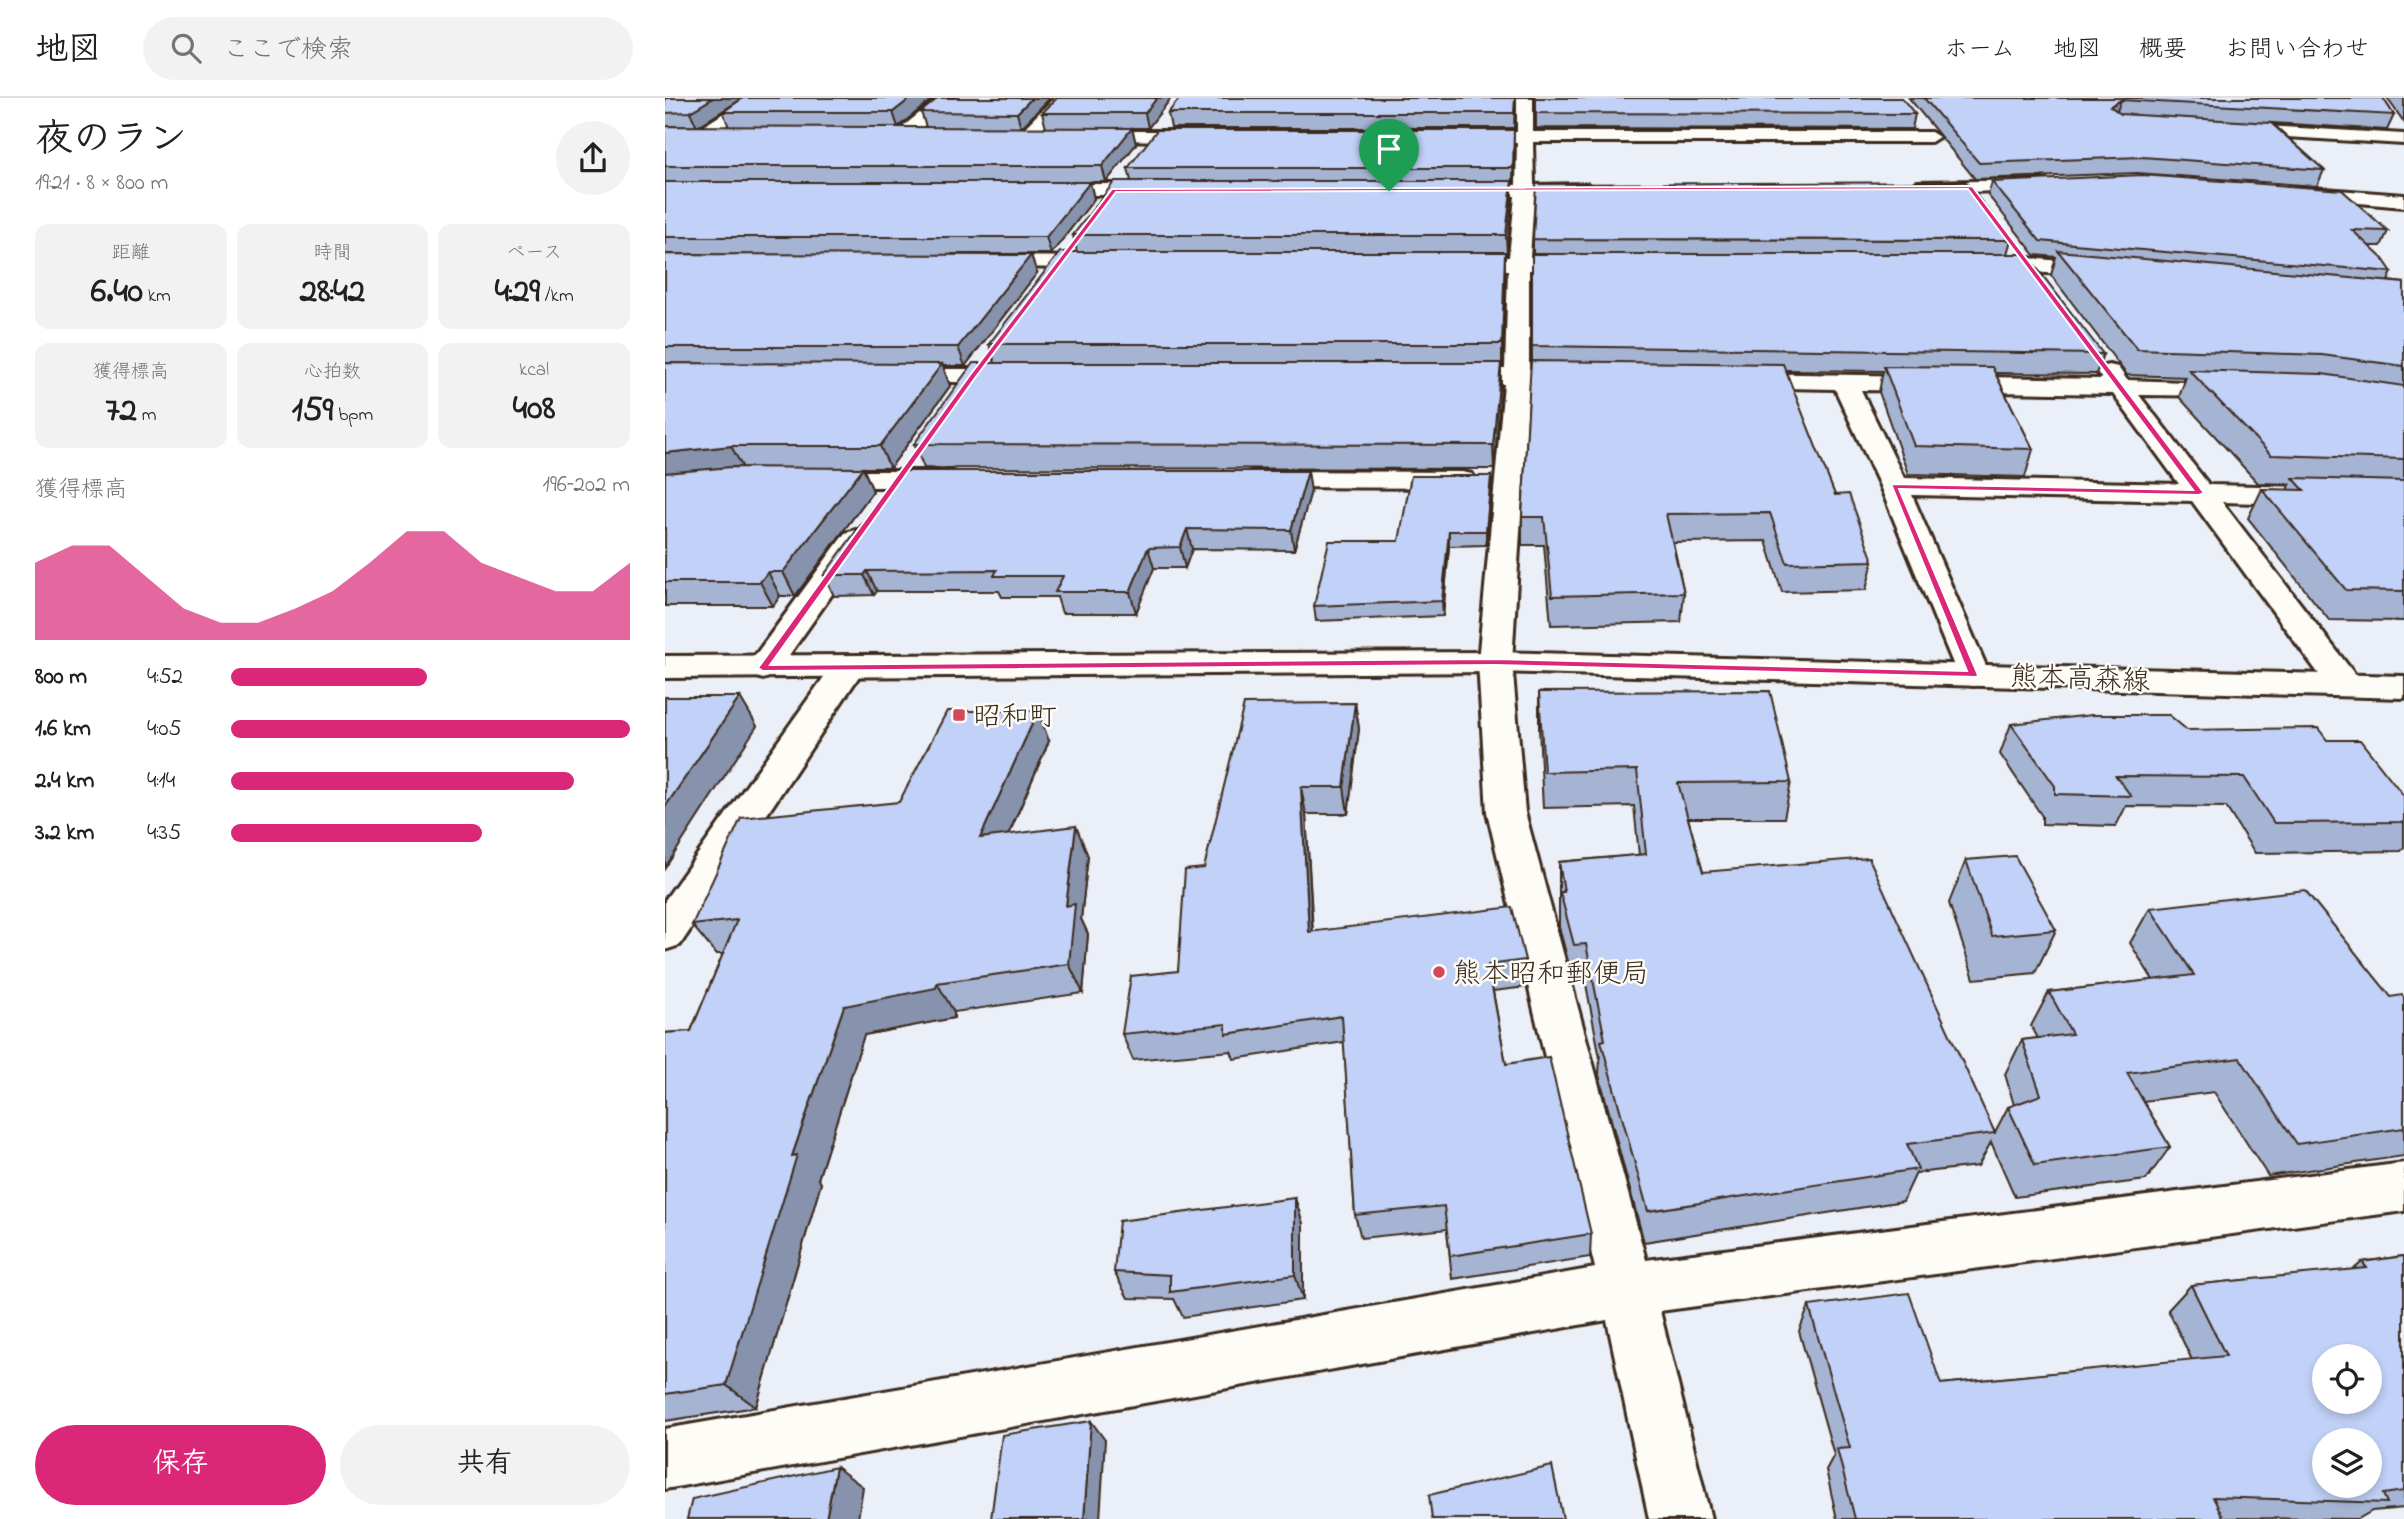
<!DOCTYPE html>
<html lang="ja">
<meta charset="utf-8">
<style>
body{margin:0;font-family:"Indie Flower","Klee One",sans-serif;background:#f2f2f2;color:#202124;height:100vh;display:flex;flex-direction:column;font-size:26px;white-space:nowrap}
*{box-sizing:border-box;margin:0}
p{font-size:23px;color:#757577}
.icon{flex:none;width:38px;height:38px;fill:none;stroke:currentColor;stroke-width:2;stroke-linecap:round;stroke-linejoin:round}
.map{position:relative;flex:1;overflow:hidden}
.sheet{display:flex;flex-direction:column;background:#fff;width:665px}
.sheet>*{flex:none}
.fabs{position:absolute;left:1647px;top:1246px;display:grid;gap:14px}
.fabs a{display:grid;place-items:center;width:70px;height:70px;border-radius:50%;background:#fff;box-shadow:0 4px 10px #0003;font-size:35px}
.pin{position:absolute;display:grid;place-items:center;width:60px;height:60px;color:#fff;margin:-72px -30px;border-radius:50% 50% 50% 0;rotate:-45deg;box-shadow:0 0 7px #0007}
.pin .icon{rotate:45deg}
.round{display:grid;place-items:center;flex:none;width:74px;height:74px;border-radius:37px;background:#f2f2f2}
.summary{display:flex;align-items:center;justify-content:space-between;height:119px;padding:0 35px}
h1{font-size:38px;font-weight:800;line-height:52px}
.stats{display:grid;grid-template-columns:repeat(3,1fr);gap:10px;height:119px;padding:7px 35px}
.stats div{display:grid;align-content:center;border-radius:14px;background:#f2f2f2;text-align:center}
.stats b{font-size:35px;font-weight:800}
.stats small{font-size:19px;font-weight:400}
.stats p{font-size:19px}
.chart{height:196px;padding:14px 35px}
.chart p{display:flex;justify-content:space-between}
.chart svg{width:100%;height:126px;margin-top:7px;fill:#db2777;opacity:.7}
.button{display:flex;gap:14px;margin-top:auto;padding:14px 35px}
.button a{flex:1;height:80px;border-radius:42px;background:#db2777;color:#fff;font-size:28px;font-weight:800;line-height:80px;text-align:center}
.button a+a{background:#f2f2f2;color:#202124}
ul{padding:0 35px;list-style:none;font-size:23px}
li{display:grid;grid-template-columns:112px 84px 1fr;align-items:center;height:52px}
li i{height:18px;border-radius:9px;background:#db2777}
header{display:flex;align-items:center;gap:42px;box-sizing:border-box;height:98px;padding:0 35px;background:#fff;border-bottom:2px solid #e0e0e0}
header strong{font-size:33px}
nav{display:flex;gap:38px;margin-inline-start:auto;font-size:24px}
.search{width:490px;height:63px;background:#f2f2f2;display:flex;align-items:center;gap:18px;box-sizing:border-box;padding:0 24px;border-radius:38px;color:#757577;font-size:26px}
main{display:flex;flex:1;min-height:0}
.map>svg:first-child{display:block}
</style>
<header>
<strong>地図</strong>
<div class="search"><svg class="icon" aria-label="search" viewBox="0 0 24 24"><circle cx="10" cy="10" r="6"/><path d="M15 15l6 6"/></svg>ここで検索</div>
<nav><a>ホーム</a><a>地図</a><a>概要</a><a>お問い合わせ</a></nav>
</header>
<main>
<section class="sheet">
<div class="summary"><div><h1>夜のラン</h1><p>19:21 · 8 × 800 m</p></div><a class="round"><svg class="icon" aria-label="share" viewBox="0 0 24 24"><path d="M12 15V3M7 8l5-5 5 5M5 13v7h14v-7"/></svg></a></div>
<div class="stats">
<div><p>距離</p><b>6.40<small> km</small></b></div>
<div><p>時間</p><b>28:42</b></div>
<div><p>ペース</p><b>4:29<small> /km</small></b></div>
</div>
<div class="stats">
<div><p>獲得標高</p><b>72<small> m</small></b></div>
<div><p>心拍数</p><b>159<small> bpm</small></b></div>
<div><p>kcal</p><b>408</b></div>
</div>
<div class="chart"><p><span>獲得標高</span>196–202 m</p>
<svg viewBox="0 0 160 44" preserveAspectRatio="none"><path d="M0 44V17L10 11L20 11L30 22L40 33L50 38L60 38L70 33L80 27L90 17L100 6L110 6L120 17L130 22L140 27L150 27L160 17V44z"/></svg>
</div>
<ul>
<li><b>800 m</b>4:52<i style="width:49%"></i></li>
<li><b>1.6 km</b>4:05<i style="width:100%"></i></li>
<li><b>2.4 km</b>4:14<i style="width:86%"></i></li>
<li><b>3.2 km</b>4:35<i style="width:63%"></i></li>
</ul>
<div class="button"><a>保存</a><a>共有</a></div>
</section>
<div class="map">
<svg width="1739" height="1421" viewBox="0 0 1739 1421">
<rect width="100%" height="100%" fill="#ebeff7"/>
<filter id="ink" filterUnits="userSpaceOnUse"><feTurbulence type="fractalNoise" baseFrequency=".0143" numOctaves="2"/><feDisplacementMap in="SourceGraphic" scale="14" xChannelSelector="R" yChannelSelector="G"/><feConvolveMatrix kernelMatrix="1 2 1 2 8 2 1 2 1" color-interpolation-filters="sRGB"/></filter>
<g filter="url(#ink)">
<g fill="none" stroke-linecap="round" stroke-linejoin="round">
<defs>
<g id="minor">
<path d="M 82,0 L 101,0 L 6,65 L 0,66 L 0,53 Z"/>
<path d="M 273,0 L 290,0 L 243,42 L 231,42 L 229,38 L 231,34 Z"/>
<path d="M 389,0 L 406,0 L 367,42 L 355,42 L 353,38 L 355,34 Z"/>
<path d="M 852,0 L 868,0 L 868,34 L 1266,34 L 1274,39 L 1266,44 L 868,44 L 869,87 L 922,86 L 931,92 L 922,98 L 869,98 L 865,159 L 920,160 L 927,162 L 930,166 L 927,170 L 920,172 L 864,172 L 864,271 L 918,272 L 927,274 L 930,279 L 927,284 L 918,286 L 864,286 L 847,564 L 860,714 L 981,1162 L 1739,1065 L 1739,1113 L 995,1213 L 1046,1421 L 984,1421 L 942,1222 L 0,1391 L 0,1331 L 930,1170 L 822,714 L 813,564 L 839,286 L 783,285 L 774,283 L 771,278 L 774,273 L 783,271 L 840,271 L 843,172 L 787,171 L 780,169 L 777,165 L 780,161 L 787,159 L 844,159 L 850,98 L 794,99 L 785,93 L 794,87 L 851,87 L 852,44 L 834,44 L 826,39 L 834,34 L 852,34 Z"/>
<path d="M 1563,26 L 1739,36 L 1739,46 L 1557,35 L 1555,31 Z"/>
<path d="M 418,33 L 539,33 L 547,38 L 539,43 L 412,42 L 410,38 Z"/>
<path d="M 1377,82 L 1383,83 L 1386,87 L 1383,91 L 1252,96 L 1243,90 L 1252,84 Z"/>
<path d="M 374,86 L 495,86 L 504,92 L 495,98 L 367,96 L 365,92 Z"/>
<path d="M 1633,89 L 1739,97 L 1739,109 L 1626,99 L 1624,95 L 1626,91 Z"/>
<path d="M 318,158 L 440,159 L 447,161 L 450,165 L 447,169 L 440,171 L 311,168 L 308,164 L 311,160 Z"/>
<path d="M 1316,160 L 1363,160 L 1441,167 L 1448,169 L 1452,173 L 1448,177 L 1441,179 L 1309,170 L 1306,166 L 1309,162 Z"/>
<path d="M 1444,267 L 1453,269 L 1462,282 L 1578,286 L 1581,291 L 1578,296 L 1569,298 L 1474,297 L 1544,387 L 1739,391 L 1739,409 L 1557,404 L 1691,578 L 1696,586 L 1691,594 L 1679,597 L 1667,594 L 1527,403 L 1247,397 L 1325,577 L 1320,585 L 1308,588 L 1296,585 L 1215,388 L 1170,291 L 1073,289 L 1064,287 L 1061,282 L 1064,277 L 1073,275 L 1437,281 L 1432,274 L 1435,269 ZM 1196,292 L 1448,296 L 1514,386 L 1239,380 Z"/>
<path d="M 230,271 L 351,271 L 360,273 L 363,278 L 360,283 L 351,285 L 221,283 L 218,278 L 221,273 Z"/>
<path d="M 150,373 L 282,373 L 292,375 L 296,381 L 292,387 L 282,389 L 150,389 L 140,387 L 136,381 L 140,375 Z"/>
<path d="M 591,373 L 797,374 L 807,376 L 811,382 L 807,388 L 797,390 L 591,389 L 581,387 L 577,381 L 581,375 Z"/>
<path d="M 191,432 L 202,435 L 206,441 L 110,577 L 98,581 L 86,577 L 81,570 L 86,563 L 180,435 Z"/>
<path d="M 183,558 L 195,562 L 200,569 L 15,847 L 0,852 L 0,802 L 171,562 Z"/>
</g>
<path id="major" d="M 830,554 L 1739,578 L 1739,600 L 830,574 L 0,580 L 0,558 Z"/>
</defs>
<!-- minor casing -->
<use href="#minor" stroke="#3b2a1e" stroke-width="6"/>
<!-- major casing -->
<use href="#major" stroke="#3b2a1e" stroke-width="6"/>
<!-- minor -->
<use href="#minor" fill="#fdfcf7" fill-rule="evenodd"/>
<!-- major -->
<use href="#major" fill="#fdfcf7" fill-rule="evenodd"/>
</g>
<!-- wall -->
<g fill="#a6b4d4" stroke="#3b2a1e" stroke-width="2" fill-rule="evenodd">
<path d="M 0,0 L 269,0 L 233,29 L 261,29 L 256,14 L 385,0 L 357,30 L 381,30 L 377,15 L 506,0 L 483,30 L 467,30 L 471,46 L 441,84 L 425,84 L 429,101 L 386,156 L 286,156 L 372,175 L 300,268 L 278,268 L 285,288 L 225,370 L 198,370 L 208,393 L 130,498 L 115,498 L 108,508 L 0,508 ZM 76,1 L 58,14 L 64,29 L 34,29 Z"/>
<path d="M 850,0 L 849,30 L 506,30 L 503,15 Z"/>
<path d="M 871,0 L 1250,16 L 1247,31 L 871,30 Z"/>
<path d="M 1244,0 L 1718,0 L 1729,17 L 1722,32 L 1607,25 L 1659,72 L 1652,88 L 1472,75 L 1310,81 Z"/>
<path d="M 1722,0 L 1739,0 L 1739,24 Z"/>
<path d="M 849,32 L 848,84 L 847,84 L 847,101 L 842,156 L 840,156 L 837,268 L 836,268 L 836,288 L 829,371 L 259,370 L 249,346 L 330,265 L 324,246 L 412,154 L 408,137 L 466,83 L 463,70 Z"/>
<path d="M 1327,84 L 1723,133 L 1716,148 L 1703,148 L 1727,174 L 1723,183 L 1739,185 L 1739,523 L 1664,522 L 1583,420 L 1597,391 L 1622,392 L 1625,386 L 1593,385 L 1514,299 L 1521,279 L 1462,277 L 1386,177 L 1391,159 L 1370,157 L 1323,97 Z"/>
<path d="M 868,141 L 1346,142 L 1342,156 L 1438,256 L 1431,276 L 1330,275 L 1368,351 L 1360,379 L 1243,376 L 1214,294 L 1218,273 L 1120,272 L 1170,397 L 1208,463 L 1201,492 L 1117,494 L 1101,443 L 1008,444 L 1019,495 L 1016,524 L 886,527 L 879,447 L 857,447 L 857,419 L 867,263 L 867,156 L 868,156 Z"/>
<path d="M 826,378 L 826,393 L 821,447 L 784,448 L 778,518 L 651,523 L 649,508 L 734,443 Z"/>
<path d="M 646,393 L 629,452 L 527,451 L 520,470 L 489,470 L 471,515 L 397,515 L 392,499 L 337,499 L 334,493 L 212,493 L 209,497 L 169,498 L 159,477 Z"/>
<path d="M 874,594 L 1126,684 L 1119,720 L 1023,720 L 1038,774 L 1330,1034 L 1343,1009 L 1349,1007 L 1340,976 L 1357,942 L 1373,940 L 1366,928 L 1384,894 L 1488,882 L 1465,845 L 1485,810 L 1726,899 L 1739,900 L 1739,1058 L 1603,1078 L 1549,994 L 1478,1003 L 1505,1049 L 1481,1082 L 1350,1099 L 1326,1044 L 1313,1068 L 1251,1075 L 1238,1103 L 979,1144 L 934,977 L 935,960 L 920,881 L 908,882 L 894,829 L 894,764 L 974,757 L 969,708 L 878,710 L 874,630 Z"/>
<path d="M 690,605 L 694,631 L 683,716 L 641,716 L 648,834 L 860,862 L 861,889 L 828,893 L 841,966 L 926,1136 L 925,1159 L 787,1181 L 782,1131 L 696,1140 L 690,1117 L 679,944 L 569,961 L 566,953 L 468,962 L 457,936 L 513,873 L 539,770 Z"/>
<path d="M 1346,626 L 1522,632 L 1662,642 L 1739,698 L 1739,749 L 1736,753 L 1590,755 L 1561,709 L 1461,708 L 1451,728 L 1377,726 L 1377,718 L 1335,656 Z"/>
<path d="M 384,643 L 344,736 L 423,758 L 416,821 L 423,836 L 418,895 L 289,914 L 289,920 L 199,937 L 153,1081 L 156,1085 L 91,1309 L 0,1323 L 0,935 L 26,933 L 58,856 L 51,856 L 27,827 L 234,704 Z"/>
<path d="M 1301,762 L 1391,832 L 1370,875 L 1309,881 L 1284,805 Z"/>
<path d="M 630,1100 L 638,1126 L 638,1202 L 518,1219 L 509,1201 L 463,1200 L 449,1174 Z"/>
<path d="M 1739,1158 L 1739,1410 L 1707,1413 L 1693,1421 L 1558,1420 L 1559,1421 L 1172,1421 L 1161,1372 L 1169,1357 L 1134,1233 L 1144,1208 L 1276,1286 L 1527,1262 L 1503,1212 L 1526,1187 L 1688,1172 L 1697,1164 Z"/>
</g>
<!-- shaded-wall -->
<g fill="#8792ad" stroke="#3b2a1e" stroke-width="2">
<path d="M 48,0 L 78,0 L 32,29 L 25,14 Z"/>
<path d="M 246,0 L 269,0 L 233,29 L 228,14 Z"/>
<path d="M 367,0 L 385,0 L 356,30 L 352,15 Z"/>
<path d="M 492,0 L 506,0 L 483,30 L 480,15 Z"/>
<path d="M 1456,2 L 1451,16 L 1445,8 Z"/>
<path d="M 467,30 L 471,46 L 441,84 L 437,68 Z"/>
<path d="M 847,83 L 847,101 L 842,156 L 841,137 Z"/>
<path d="M 425,84 L 429,101 L 386,156 L 381,139 Z"/>
<path d="M 840,154 L 840,175 L 837,268 L 837,246 Z"/>
<path d="M 366,157 L 372,175 L 300,268 L 293,249 Z"/>
<path d="M 836,265 L 836,288 L 829,371 L 828,347 Z"/>
<path d="M 277,266 L 285,288 L 225,370 L 215,348 Z"/>
<path d="M 66,348 L 78,370 L 0,379 L 0,355 Z"/>
<path d="M 198,370 L 208,393 L 130,498 L 118,474 Z"/>
<path d="M 643,373 L 646,393 L 629,452 L 626,432 Z"/>
<path d="M 826,378 L 826,393 L 821,447 L 821,433 Z"/>
<path d="M 522,431 L 527,451 L 520,470 L 515,449 Z"/>
<path d="M 784,433 L 784,448 L 778,518 L 777,503 Z"/>
<path d="M 483,450 L 489,470 L 471,515 L 465,494 Z"/>
<path d="M 202,473 L 212,493 L 209,497 L 199,477 Z"/>
<path d="M 103,474 L 115,498 L 108,508 L 95,484 Z"/>
<path d="M 75,599 L 92,628 L 0,770 L 0,709 Z"/>
<path d="M 690,605 L 694,631 L 683,716 L 679,689 Z"/>
<path d="M 373,613 L 384,643 L 329,770 L 315,740 Z"/>
<path d="M 636,689 L 641,716 L 649,861 L 644,834 Z"/>
<path d="M 411,728 L 423,758 L 416,821 L 423,836 L 418,895 L 404,866 L 401,808 Z"/>
<path d="M 272,885 L 289,914 L 289,920 L 199,937 L 153,1081 L 156,1085 L 91,1309 L 61,1287 L 127,1058 L 179,908 Z"/>
<path d="M 630,1100 L 638,1126 L 638,1202 L 630,1177 Z"/>
<path d="M 426,1323 L 440,1342 L 435,1421 L 419,1421 Z"/>
<path d="M 171,1369 L 198,1389 L 193,1421 L 161,1421 Z"/>
</g>
<!-- building -->
<g fill="#c1d1f7" stroke="#3b2a1e" stroke-width="2" fill-rule="evenodd">
<path d="M 0,0 L 48,0 L 25,14 L 0,15 Z"/>
<path d="M 78,0 L 246,0 L 228,14 L 58,14 Z"/>
<path d="M 273,0 L 367,0 L 352,15 L 256,14 Z"/>
<path d="M 392,0 L 492,0 L 480,15 L 377,15 Z"/>
<path d="M 515,0 L 850,0 L 849,15 L 503,15 Z"/>
<path d="M 871,0 L 1237,0 L 1250,16 L 871,15 Z"/>
<path d="M 1259,0 L 1718,0 L 1729,17 L 1456,2 L 1445,8 L 1456,16 L 1606,25 L 1659,72 L 1477,59 L 1314,65 Z"/>
<path d="M 0,28 L 467,30 L 437,68 L 0,68 Z"/>
<path d="M 492,32 L 849,32 L 848,70 L 463,70 Z"/>
<path d="M 1477,77 L 1677,92 L 1723,133 L 1687,132 L 1718,161 L 1727,174 L 1375,143 L 1327,84 Z"/>
<path d="M 450,83 L 847,83 L 841,137 L 408,137 Z"/>
<path d="M 0,84 L 425,84 L 381,139 L 0,139 Z"/>
<path d="M 1301,84 L 1346,142 L 868,141 L 871,86 Z"/>
<path d="M 1393,153 L 1739,185 L 1739,268 L 1657,257 L 1472,251 Z"/>
<path d="M 395,154 L 840,154 L 837,246 L 324,246 Z"/>
<path d="M 0,156 L 366,157 L 293,249 L 0,249 Z"/>
<path d="M 867,156 L 1361,156 L 1438,256 L 867,248 Z"/>
<path d="M 866,263 L 1118,266 L 1170,397 L 1184,396 L 1208,463 L 1122,465 L 1105,415 L 1001,416 L 1019,495 L 887,498 L 879,419 L 857,419 Z"/>
<path d="M 0,265 L 277,266 L 215,348 L 66,348 L 0,355 Z"/>
<path d="M 308,265 L 836,265 L 828,347 L 249,346 Z"/>
<path d="M 1219,268 L 1327,269 L 1368,351 L 1249,348 Z"/>
<path d="M 1524,272 L 1657,276 L 1739,288 L 1739,361 L 1606,357 Z"/>
<path d="M 66,369 L 198,370 L 118,474 L 103,474 L 95,484 L 0,484 L 0,375 Z"/>
<path d="M 235,373 L 643,373 L 626,432 L 522,431 L 515,449 L 483,450 L 465,494 L 390,494 L 398,478 L 329,478 L 332,472 L 202,473 L 199,477 L 159,477 Z"/>
<path d="M 746,378 L 826,378 L 821,433 L 784,433 L 777,503 L 649,508 L 664,443 L 734,443 Z"/>
<path d="M 1628,380 L 1739,383 L 1739,493 L 1681,492 L 1597,391 L 1639,392 Z"/>
<path d="M 1105,593 L 1126,684 L 1013,685 L 1038,774 L 1204,760 L 1330,1035 L 1242,1046 L 1253,1071 L 983,1113 L 936,943 L 940,942 L 921,846 L 909,847 L 895,794 L 899,794 L 894,764 L 981,756 L 972,672 L 879,674 L 874,594 Z"/>
<path d="M 0,599 L 75,599 L 0,709 Z"/>
<path d="M 690,605 L 679,689 L 636,689 L 644,834 L 847,809 L 860,862 L 823,867 L 841,966 L 884,959 L 926,1136 L 785,1158 L 779,1108 L 690,1117 L 677,918 L 561,936 L 561,926 L 457,936 L 466,878 L 513,873 L 520,772 L 539,770 L 579,606 Z"/>
<path d="M 282,613 L 373,613 L 315,740 L 411,728 L 401,808 L 410,806 L 404,866 L 272,885 L 271,890 L 179,908 L 127,1058 L 132,1057 L 61,1287 L 0,1296 L 0,935 L 26,933 L 72,822 L 27,827 L 76,720 L 234,704 Z"/>
<path d="M 1427,617 L 1504,617 L 1522,632 L 1653,630 L 1662,642 L 1695,642 L 1739,698 L 1739,724 L 1609,725 L 1579,679 L 1451,678 L 1466,698 L 1390,696 L 1390,688 L 1346,626 Z"/>
<path d="M 1350,758 L 1391,832 L 1327,838 L 1301,762 Z"/>
<path d="M 1640,792 L 1726,899 L 1737,897 L 1739,900 L 1739,1030 L 1632,1046 L 1575,960 L 1462,975 L 1505,1049 L 1370,1067 L 1343,1009 L 1376,997 L 1357,942 L 1407,936 L 1384,894 L 1529,877 L 1485,810 Z"/>
<path d="M 630,1100 L 630,1177 L 505,1194 L 505,1177 L 449,1174 L 454,1123 Z"/>
<path d="M 1739,1158 L 1739,1393 L 1718,1396 L 1722,1405 L 1548,1399 L 1559,1421 L 1190,1421 L 1172,1351 L 1185,1350 L 1144,1208 L 1244,1195 L 1276,1286 L 1561,1258 L 1526,1187 L 1702,1170 L 1697,1164 ZM 1659,1258 L 1704,1258 L 1704,1304 L 1659,1304 ZM 1659,1342 L 1704,1342 L 1704,1388 L 1659,1388 Z"/>
<path d="M 426,1323 L 419,1421 L 326,1421 L 337,1337 Z"/>
<path d="M 887,1368 L 898,1421 L 767,1421 L 764,1397 Z"/>
<path d="M 171,1369 L 161,1421 L 22,1421 L 27,1401 Z"/>
</g>
</g>
<!-- route -->
<path fill="#db2777" stroke="#fff" stroke-width="2" fill-rule="evenodd" d="M 1307,88 L 1539,395 L 1534,397 L 1234,391 L 1313,577 L 1312,579 L 830,567 L 98,573 L 93,570 L 305,277 L 447,91 ZM 1303,91 L 1528,392 L 1226,386 L 1302,573 L 830,561 L 105,567 L 310,280 L 451,94 Z"/>
<!-- markers -->
<g fill="#d1495b" stroke="#fdfcf7" stroke-width="2.5">
<rect x="287" y="610" width="14" height="14" rx="3.5"/>
<circle cx="774" cy="874" r="7"/>
</g>
<g text-anchor="middle" stroke-width="5" stroke-linejoin="round" paint-order="stroke">
<!-- street labels -->
<g font-size="28" fill="#3b2a1e" stroke="#fdfcf7">
<text transform="translate(1415 579) rotate(2)" y="10">熊本高森線</text>
</g>
<!-- poi labels -->
<g font-size="28" fill="#3b2a1e" stroke="#fdfcf7" text-anchor="start">
<text x="308" y="627">昭和町</text>
<text x="788" y="884">熊本昭和郵便局</text>
</g>
</g>
</svg>
<div class="fabs">
<a><svg class="icon" aria-label="locate" viewBox="0 0 24 24"><circle cx="12" cy="12" r="6"/><path d="M12 2v4M12 18v4M2 12h4M18 12h4"/></svg></a>
<a><svg class="icon" aria-label="layers" viewBox="0 0 24 24"><path d="M12 4l9 5-9 5-9-5zM3 14l9 5 9-5"/></svg></a>
</div>
<div class="pin" style="left:724px;top:93px;background:#1e9e55"><svg class="icon" aria-label="arrive" viewBox="0 0 24 24"><path d="M6 21V4h12l-3 4 3 4H6"/></svg></div>
</div>
</main>
